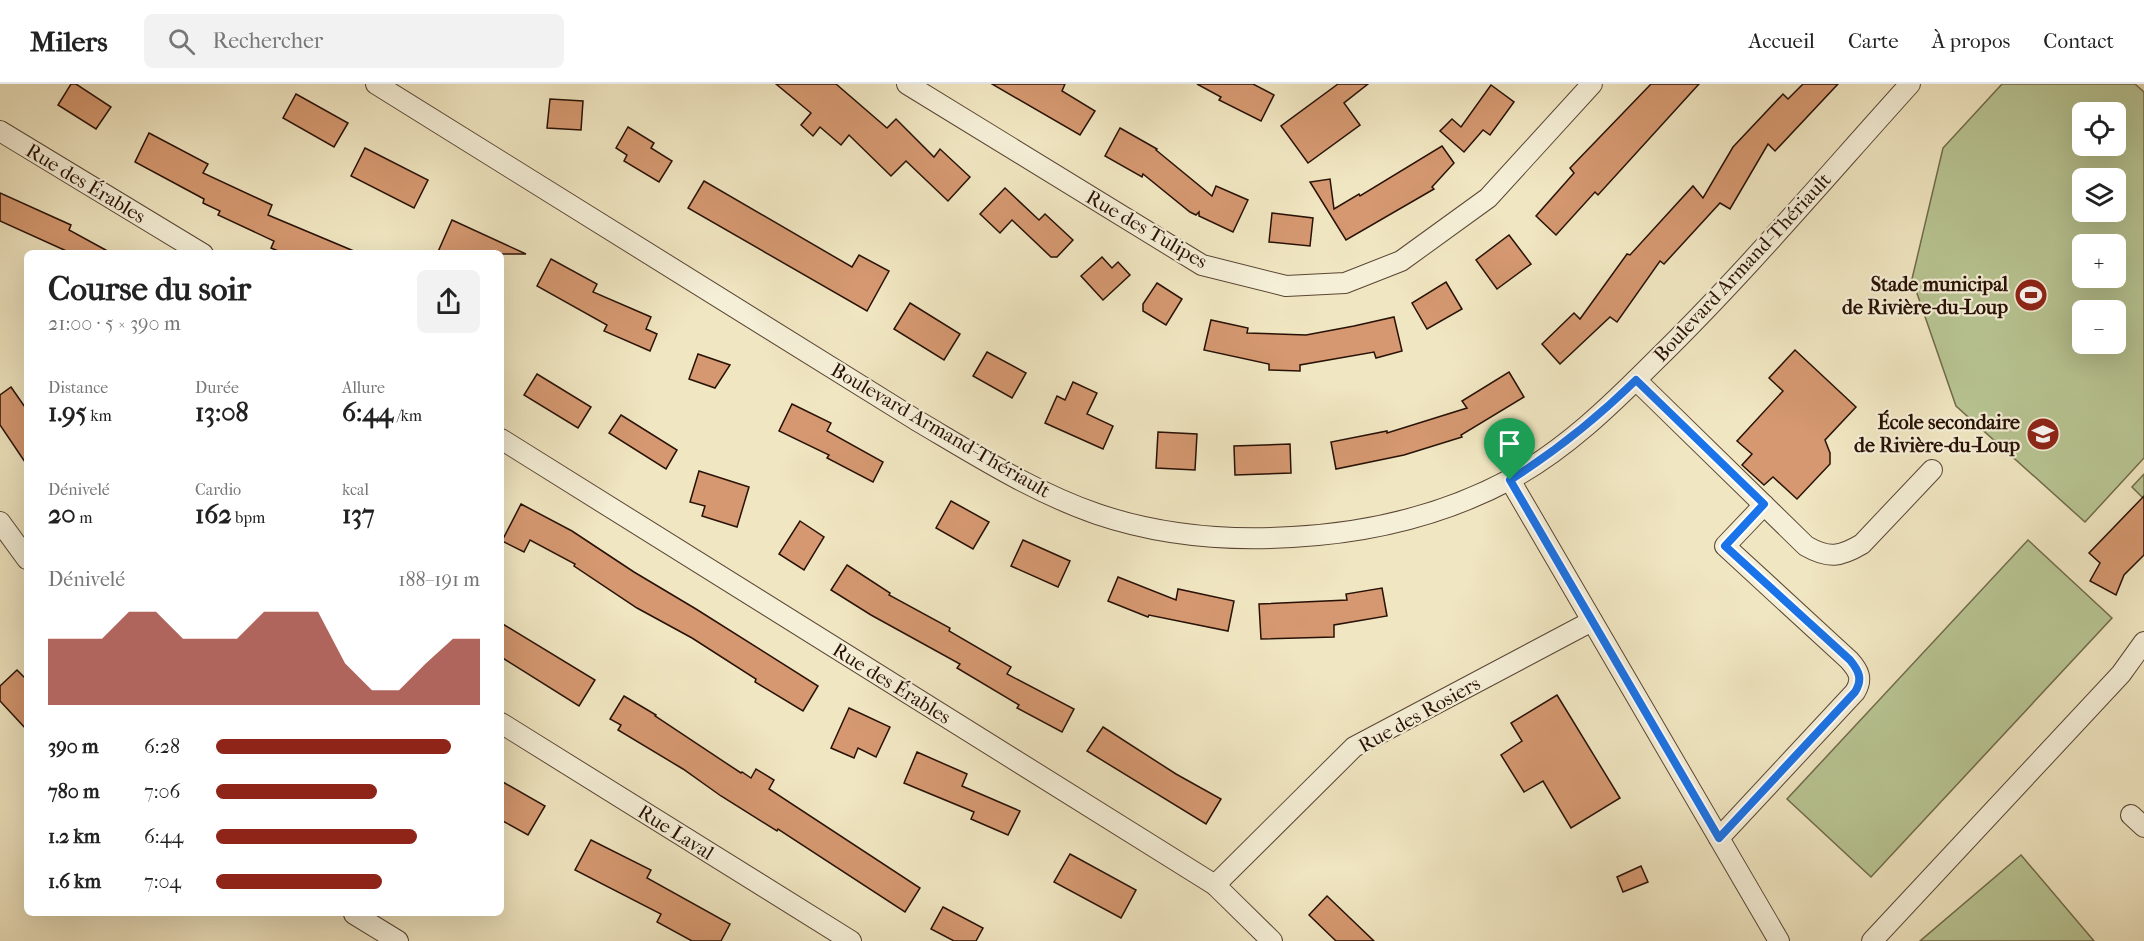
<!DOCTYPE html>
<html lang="fr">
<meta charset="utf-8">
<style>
body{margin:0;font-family:"IM FELL French Canon",serif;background:#f2f2f2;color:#222;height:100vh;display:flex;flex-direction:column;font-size:22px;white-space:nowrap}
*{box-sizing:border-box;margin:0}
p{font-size:20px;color:#767676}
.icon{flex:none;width:33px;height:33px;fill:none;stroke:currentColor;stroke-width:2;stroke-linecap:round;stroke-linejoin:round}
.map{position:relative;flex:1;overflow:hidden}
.details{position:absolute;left:24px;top:166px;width:480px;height:666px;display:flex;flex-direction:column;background:#fff;border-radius:9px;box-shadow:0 6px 24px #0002}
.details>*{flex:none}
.fabs{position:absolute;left:2072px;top:18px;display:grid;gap:12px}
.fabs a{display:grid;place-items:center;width:54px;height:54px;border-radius:9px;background:#fff;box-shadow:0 6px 24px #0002;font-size:30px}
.pin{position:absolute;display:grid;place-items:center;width:51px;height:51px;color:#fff;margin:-62px -26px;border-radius:50% 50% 50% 0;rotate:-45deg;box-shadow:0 0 6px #0007}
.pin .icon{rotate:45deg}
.round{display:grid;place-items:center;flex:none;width:63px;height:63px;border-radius:9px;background:#f2f2f2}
.head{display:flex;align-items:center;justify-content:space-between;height:102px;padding:0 24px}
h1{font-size:33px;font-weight:800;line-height:45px}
.metrics{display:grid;grid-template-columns:repeat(3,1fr);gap:9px;height:102px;padding:6px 24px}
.metrics div{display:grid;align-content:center}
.metrics b{font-size:26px;font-weight:800}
.metrics small{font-size:16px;font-weight:400}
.metrics p{font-size:16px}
.chart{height:168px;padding:12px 24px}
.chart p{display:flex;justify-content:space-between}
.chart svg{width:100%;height:108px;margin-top:6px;fill:#8f2418;opacity:.7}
ul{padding:0 24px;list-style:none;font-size:20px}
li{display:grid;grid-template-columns:96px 72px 1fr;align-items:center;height:45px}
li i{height:15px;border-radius:8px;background:#8f2418}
header{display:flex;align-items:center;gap:36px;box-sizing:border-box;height:84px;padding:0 30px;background:#fff;border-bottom:2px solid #e0e0e0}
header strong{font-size:28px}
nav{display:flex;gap:33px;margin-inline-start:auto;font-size:21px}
.search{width:420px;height:54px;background:#f2f2f2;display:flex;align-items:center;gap:15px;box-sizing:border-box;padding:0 21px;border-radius:9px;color:#767676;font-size:22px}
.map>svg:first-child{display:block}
</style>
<header>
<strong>Milers</strong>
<div class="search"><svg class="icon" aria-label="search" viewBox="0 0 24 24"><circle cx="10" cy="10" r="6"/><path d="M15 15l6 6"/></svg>Rechercher</div>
<nav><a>Accueil</a><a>Carte</a><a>À propos</a><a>Contact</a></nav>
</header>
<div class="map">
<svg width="2144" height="857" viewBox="0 0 2144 857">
<rect width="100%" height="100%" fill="#f0e6c1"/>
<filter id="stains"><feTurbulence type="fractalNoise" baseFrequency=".00333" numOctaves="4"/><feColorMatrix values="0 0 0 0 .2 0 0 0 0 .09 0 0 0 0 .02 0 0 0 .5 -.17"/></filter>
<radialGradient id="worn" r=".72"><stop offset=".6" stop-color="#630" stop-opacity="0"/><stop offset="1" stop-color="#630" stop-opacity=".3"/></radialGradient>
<!-- green -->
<g fill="#b8c593" stroke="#706b4c" stroke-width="1.5" fill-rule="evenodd">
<path d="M 2002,0 L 2135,0 L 2144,8 L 2144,374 L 2085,438 L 1956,322 L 1912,195 L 1943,64 ZM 2082,28 L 2115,28 L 2115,62 L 2082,62 ZM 2082,94 L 2115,94 L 2115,128 L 2082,128 ZM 2082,160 L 2115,160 L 2115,194 L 2082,194 ZM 2082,226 L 2115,226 L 2115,260 L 2082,260 Z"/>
<path d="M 2144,390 L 2144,415 L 2132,403 Z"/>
<path d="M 2028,456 L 2112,534 L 1871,793 L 1787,715 Z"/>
<path d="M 2021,771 L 2094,857 L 1920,857 Z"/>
</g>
<!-- building -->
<g fill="#d59870" stroke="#281106" stroke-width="1.5">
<path d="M 71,0 L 76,0 L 111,23 L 96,45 L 58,21 Z"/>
<path d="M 776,0 L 836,0 L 887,44 L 896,35 L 934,73 L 940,65 L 970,93 L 948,117 L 906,77 L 891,92 L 849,51 L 841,61 L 820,43 L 813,52 L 801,41 L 811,29 Z"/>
<path d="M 992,0 L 1065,0 L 1062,7 L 1095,27 L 1080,51 Z"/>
<path d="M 1197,0 L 1253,0 L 1274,11 L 1261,37 L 1219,16 L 1221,13 Z"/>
<path d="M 1338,0 L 1368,0 L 1344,19 L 1360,41 L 1308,79 L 1281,42 Z"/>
<path d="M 1651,0 L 1699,0 L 1598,111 L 1595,108 L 1556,151 L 1536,132 L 1574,89 L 1570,84 Z"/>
<path d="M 1803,0 L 1838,0 L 1775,67 L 1768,60 L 1730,125 L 1720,119 L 1664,180 L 1660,177 L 1617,238 L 1610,233 L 1560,280 L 1542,260 L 1574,229 L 1580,235 L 1627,170 L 1630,171 L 1693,102 L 1703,114 L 1733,63 L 1783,10 L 1788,15 Z"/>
<path d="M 1491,1 L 1514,18 L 1490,51 L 1483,46 L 1464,68 L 1440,47 L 1452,35 L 1461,43 Z"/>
<path d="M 296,10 L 348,39 L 334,63 L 283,34 Z"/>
<path d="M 550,15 L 583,17 L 581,46 L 547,44 Z"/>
<path d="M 628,43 L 654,59 L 651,64 L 672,77 L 659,98 L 624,77 L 627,71 L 616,64 Z"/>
<path d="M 1120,44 L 1157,65 L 1156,66 L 1212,112 L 1216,102 L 1248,116 L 1233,148 L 1199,132 L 1199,128 L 1196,131 L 1190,128 L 1143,90 L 1142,93 L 1105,72 Z"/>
<path d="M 149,49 L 208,80 L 203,89 L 272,121 L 268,131 L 361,170 L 285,170 L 271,164 L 274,157 L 218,131 L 220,127 L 203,119 L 204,115 L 135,78 Z"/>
<path d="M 1442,62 L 1454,79 L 1432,103 L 1434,105 L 1346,156 L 1310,98 L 1330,95 L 1334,125 L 1359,110 L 1360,112 Z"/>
<path d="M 365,64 L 428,96 L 414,124 L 351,92 Z"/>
<path d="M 704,97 L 852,183 L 859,171 L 889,187 L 867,227 L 688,124 Z"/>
<path d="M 1005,104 L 1039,136 L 1045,130 L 1073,156 L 1057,173 L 1051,173 L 1012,136 L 1000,149 L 980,130 Z"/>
<path d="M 0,109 L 71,141 L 69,146 L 113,170 L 73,170 L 0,137 Z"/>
<path d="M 1272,129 L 1313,134 L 1310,162 L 1269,158 Z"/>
<path d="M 452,136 L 526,170 L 437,170 Z"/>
<path d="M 1509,151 L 1531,180 L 1497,205 L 1476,176 Z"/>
<path d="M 1102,173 L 1112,184 L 1118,178 L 1130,191 L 1103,216 L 1081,192 Z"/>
<path d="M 551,175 L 597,200 L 593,208 L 651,233 L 646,245 L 657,250 L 650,267 L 604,247 L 607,241 L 537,202 Z"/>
<path d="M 1446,198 L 1462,225 L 1427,245 L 1412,219 Z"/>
<path d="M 1157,199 L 1182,215 L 1166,241 L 1143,227 L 1143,220 Z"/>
<path d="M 910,219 L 960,250 L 944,276 L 894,245 Z"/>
<path d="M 1394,233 L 1402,267 L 1376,274 L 1374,268 L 1300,281 L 1300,287 L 1269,286 L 1269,280 L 1204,266 L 1211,236 L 1248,244 L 1247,249 L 1306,251 L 1354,242 Z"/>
<path d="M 1795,266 L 1856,323 L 1825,356 L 1830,369 L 1830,380 L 1797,415 L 1773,393 L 1764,401 L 1742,381 L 1752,370 L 1737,357 L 1783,307 L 1769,294 Z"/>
<path d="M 987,268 L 1026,289 L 1012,314 L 973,292 Z"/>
<path d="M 698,270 L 730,281 L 715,304 L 689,295 Z"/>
<path d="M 1509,288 L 1524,313 L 1461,351 L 1462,353 L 1404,371 L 1336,385 L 1331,358 L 1387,347 L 1387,349 L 1467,324 L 1462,317 Z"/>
<path d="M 537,290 L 591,323 L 578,344 L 524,311 Z"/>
<path d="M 1073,298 L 1097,309 L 1087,330 L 1113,342 L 1103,365 L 1045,339 L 1057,312 L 1065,316 Z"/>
<path d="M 11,303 L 27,326 L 27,381 L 0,341 L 0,311 Z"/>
<path d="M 792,320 L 831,339 L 827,347 L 883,378 L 873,398 L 827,374 L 829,371 L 779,347 Z"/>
<path d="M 621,331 L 677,366 L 666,385 L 609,349 Z"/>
<path d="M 1158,348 L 1197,350 L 1195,386 L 1156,384 Z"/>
<path d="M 1290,360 L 1291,389 L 1235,391 L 1234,362 Z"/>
<path d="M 699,387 L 749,403 L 737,443 L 702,432 L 705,422 L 690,418 Z"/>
<path d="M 2144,412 L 2144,471 L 2124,491 L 2116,511 L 2090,497 L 2100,479 L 2089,469 Z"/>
<path d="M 951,417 L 989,438 L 973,465 L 936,444 Z"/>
<path d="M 521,420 L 572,447 L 634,488 L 696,525 L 818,602 L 803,627 L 755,598 L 756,595 L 692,554 L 637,524 L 574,482 L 575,480 L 530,456 L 524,468 L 502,457 Z"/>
<path d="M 800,437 L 824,453 L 804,486 L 779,470 Z"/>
<path d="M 1023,456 L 1070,477 L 1058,503 L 1011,482 Z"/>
<path d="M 847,481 L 890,509 L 889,511 L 950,544 L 949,547 L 1011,583 L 1007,590 L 1074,625 L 1062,648 L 1017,624 L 1019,621 L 957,584 L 960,580 L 871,531 L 831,506 Z"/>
<path d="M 1118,493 L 1176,516 L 1178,505 L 1234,517 L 1228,547 L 1149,531 L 1148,533 L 1108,517 Z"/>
<path d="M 1382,504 L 1387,532 L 1334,541 L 1334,553 L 1261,555 L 1259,520 L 1347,516 L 1346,510 Z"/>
<path d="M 501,539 L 595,596 L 579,622 L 501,573 Z"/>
<path d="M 17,586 L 27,596 L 27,646 L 0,617 L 0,602 Z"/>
<path d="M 1557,611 L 1620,714 L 1571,744 L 1543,697 L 1524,708 L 1501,671 L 1522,657 L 1511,639 Z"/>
<path d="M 624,612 L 656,631 L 655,632 L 741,689 L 742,688 L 751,694 L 756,685 L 774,696 L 769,705 L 920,804 L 905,828 L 778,745 L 777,747 L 721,712 L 683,685 L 618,646 L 621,641 L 610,635 Z"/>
<path d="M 849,624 L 890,643 L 876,673 L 858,664 L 854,674 L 831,664 Z"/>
<path d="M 1103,643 L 1176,690 L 1221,715 L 1206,740 L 1087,667 Z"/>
<path d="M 917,668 L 967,690 L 962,702 L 1020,727 L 1008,751 L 971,735 L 974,728 L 904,699 Z"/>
<path d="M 501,697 L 545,722 L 528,751 L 501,736 Z"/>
<path d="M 591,756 L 651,786 L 647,794 L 730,840 L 721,857 L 692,857 L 657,838 L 661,830 L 575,786 Z"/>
<path d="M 1070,770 L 1136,806 L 1121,834 L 1054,798 Z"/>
<path d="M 1641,782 L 1648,798 L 1623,808 L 1617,793 Z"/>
<path d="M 1327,812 L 1374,857 L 1336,857 L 1309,831 Z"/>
<path d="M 943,823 L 983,844 L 976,857 L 954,857 L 931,845 Z"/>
</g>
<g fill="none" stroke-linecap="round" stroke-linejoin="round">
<defs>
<g id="minor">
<path d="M 376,0 L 916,336 C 974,370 1033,408 1097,430 C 1159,451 1227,457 1292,453 C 1367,449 1444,431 1511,395 C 1565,366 1611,321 1654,278 C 1744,190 1826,93 1910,0"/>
<path d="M 907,0 L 1202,181 L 1286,202 L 1345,199 L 1401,177 L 1488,114 L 1592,0"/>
<path d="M 0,47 L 203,170"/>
<path d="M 1636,296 L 1806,462 C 1829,475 1840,473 1862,460 L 1932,386"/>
<path d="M 501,355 L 1215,801 L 1272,857"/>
<path d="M 1510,396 L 1779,857"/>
<path d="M 0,438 L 27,475"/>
<path d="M 501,639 L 851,857"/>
<path d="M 2131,731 L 2144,743"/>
<path d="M 1719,754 L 1855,608 C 1863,595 1859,587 1849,576 L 1725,462 L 1764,421"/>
<path d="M 1215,801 L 1354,663 L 1592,537"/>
<path d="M 354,830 L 398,857"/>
<path d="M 1872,857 L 2121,590 L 2144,558"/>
</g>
</defs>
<!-- minor casing -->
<use href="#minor" stroke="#5a4635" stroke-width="22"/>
<!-- minor -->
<use href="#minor" stroke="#f5efd7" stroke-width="20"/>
</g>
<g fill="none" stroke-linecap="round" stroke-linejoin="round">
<defs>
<path id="route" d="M 1636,296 L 1764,420 L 1725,462 L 1850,576 C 1859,587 1863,595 1855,608 L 1719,754 L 1510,396 C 1556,367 1597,334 1636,296 Z"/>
</defs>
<!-- route casing -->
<use href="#route" stroke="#fff" stroke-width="12"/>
<!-- route -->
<use href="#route" stroke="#1a73e8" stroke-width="8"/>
</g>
<!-- icons -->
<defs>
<symbol id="stadium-disc" viewBox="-11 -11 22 22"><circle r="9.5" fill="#8f2418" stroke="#f5efd7"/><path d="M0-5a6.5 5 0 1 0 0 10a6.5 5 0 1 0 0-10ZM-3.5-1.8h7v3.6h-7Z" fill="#fff"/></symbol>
<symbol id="school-disc" viewBox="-11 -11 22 22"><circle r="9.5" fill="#8f2418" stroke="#f5efd7"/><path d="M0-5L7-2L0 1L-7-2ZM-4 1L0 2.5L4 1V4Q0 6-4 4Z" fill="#fff"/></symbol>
</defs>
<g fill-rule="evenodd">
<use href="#stadium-disc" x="2012" y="192" width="38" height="38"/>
<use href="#school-disc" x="2024" y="331" width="38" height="38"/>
</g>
<g text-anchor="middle" stroke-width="4.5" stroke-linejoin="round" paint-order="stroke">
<!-- street labels -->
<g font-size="20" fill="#281106" stroke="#f5efd7">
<text transform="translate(86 99) rotate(31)" y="7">Rue des Érables</text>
<text transform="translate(1147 145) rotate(30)" y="7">Rue des Tulipes</text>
<text transform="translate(1742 183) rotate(-47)" y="7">Boulevard Armand-Thériault</text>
<text transform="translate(941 346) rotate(30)" y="7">Boulevard Armand-Thériault</text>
<text transform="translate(892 599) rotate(32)" y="7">Rue des Érables</text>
<text transform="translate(1419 630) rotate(-29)" y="7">Rue des Rosiers</text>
<text transform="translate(676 748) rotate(32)" y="7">Rue Laval</text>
</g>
<!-- poi labels -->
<g font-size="20" font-weight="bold" fill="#281106" stroke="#f5efd7" text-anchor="end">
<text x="2008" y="207">Stade municipal<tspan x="2008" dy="23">de Rivière-du-Loup</tspan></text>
<text x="2020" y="345">École secondaire<tspan x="2020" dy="23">de Rivière-du-Loup</tspan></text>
</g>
</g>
<rect width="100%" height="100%" filter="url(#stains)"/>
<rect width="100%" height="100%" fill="url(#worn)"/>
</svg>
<div class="fabs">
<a><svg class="icon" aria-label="locate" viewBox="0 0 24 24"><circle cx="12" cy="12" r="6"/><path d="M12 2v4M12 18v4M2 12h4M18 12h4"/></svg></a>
<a><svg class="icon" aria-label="layers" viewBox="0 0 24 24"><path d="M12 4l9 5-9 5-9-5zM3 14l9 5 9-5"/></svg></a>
<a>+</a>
<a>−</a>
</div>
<div class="pin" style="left:1510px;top:396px;background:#1e9e55"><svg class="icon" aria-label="arrive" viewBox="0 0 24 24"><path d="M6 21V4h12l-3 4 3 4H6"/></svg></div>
<section class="details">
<div class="head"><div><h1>Course du soir</h1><p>21:00 · 5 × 390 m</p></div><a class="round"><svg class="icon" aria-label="share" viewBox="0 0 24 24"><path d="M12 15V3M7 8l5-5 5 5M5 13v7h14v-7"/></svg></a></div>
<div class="metrics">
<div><p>Distance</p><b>1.95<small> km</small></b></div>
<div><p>Durée</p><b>13:08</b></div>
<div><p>Allure</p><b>6:44<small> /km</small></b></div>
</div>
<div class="metrics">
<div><p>Dénivelé</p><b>20<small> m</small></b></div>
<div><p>Cardio</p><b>162<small> bpm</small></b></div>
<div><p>kcal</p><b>137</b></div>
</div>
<div class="chart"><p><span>Dénivelé</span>188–191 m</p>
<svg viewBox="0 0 160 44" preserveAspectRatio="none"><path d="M0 44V17L10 17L20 17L30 6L40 6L50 17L60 17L70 17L80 6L90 6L100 6L110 27L120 38L130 38L140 27L150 17L160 17V44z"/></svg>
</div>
<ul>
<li><b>390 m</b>6:28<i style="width:89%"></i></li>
<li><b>780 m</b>7:06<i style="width:61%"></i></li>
<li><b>1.2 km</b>6:44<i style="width:76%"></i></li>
<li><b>1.6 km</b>7:04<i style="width:63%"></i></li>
</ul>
</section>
</div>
